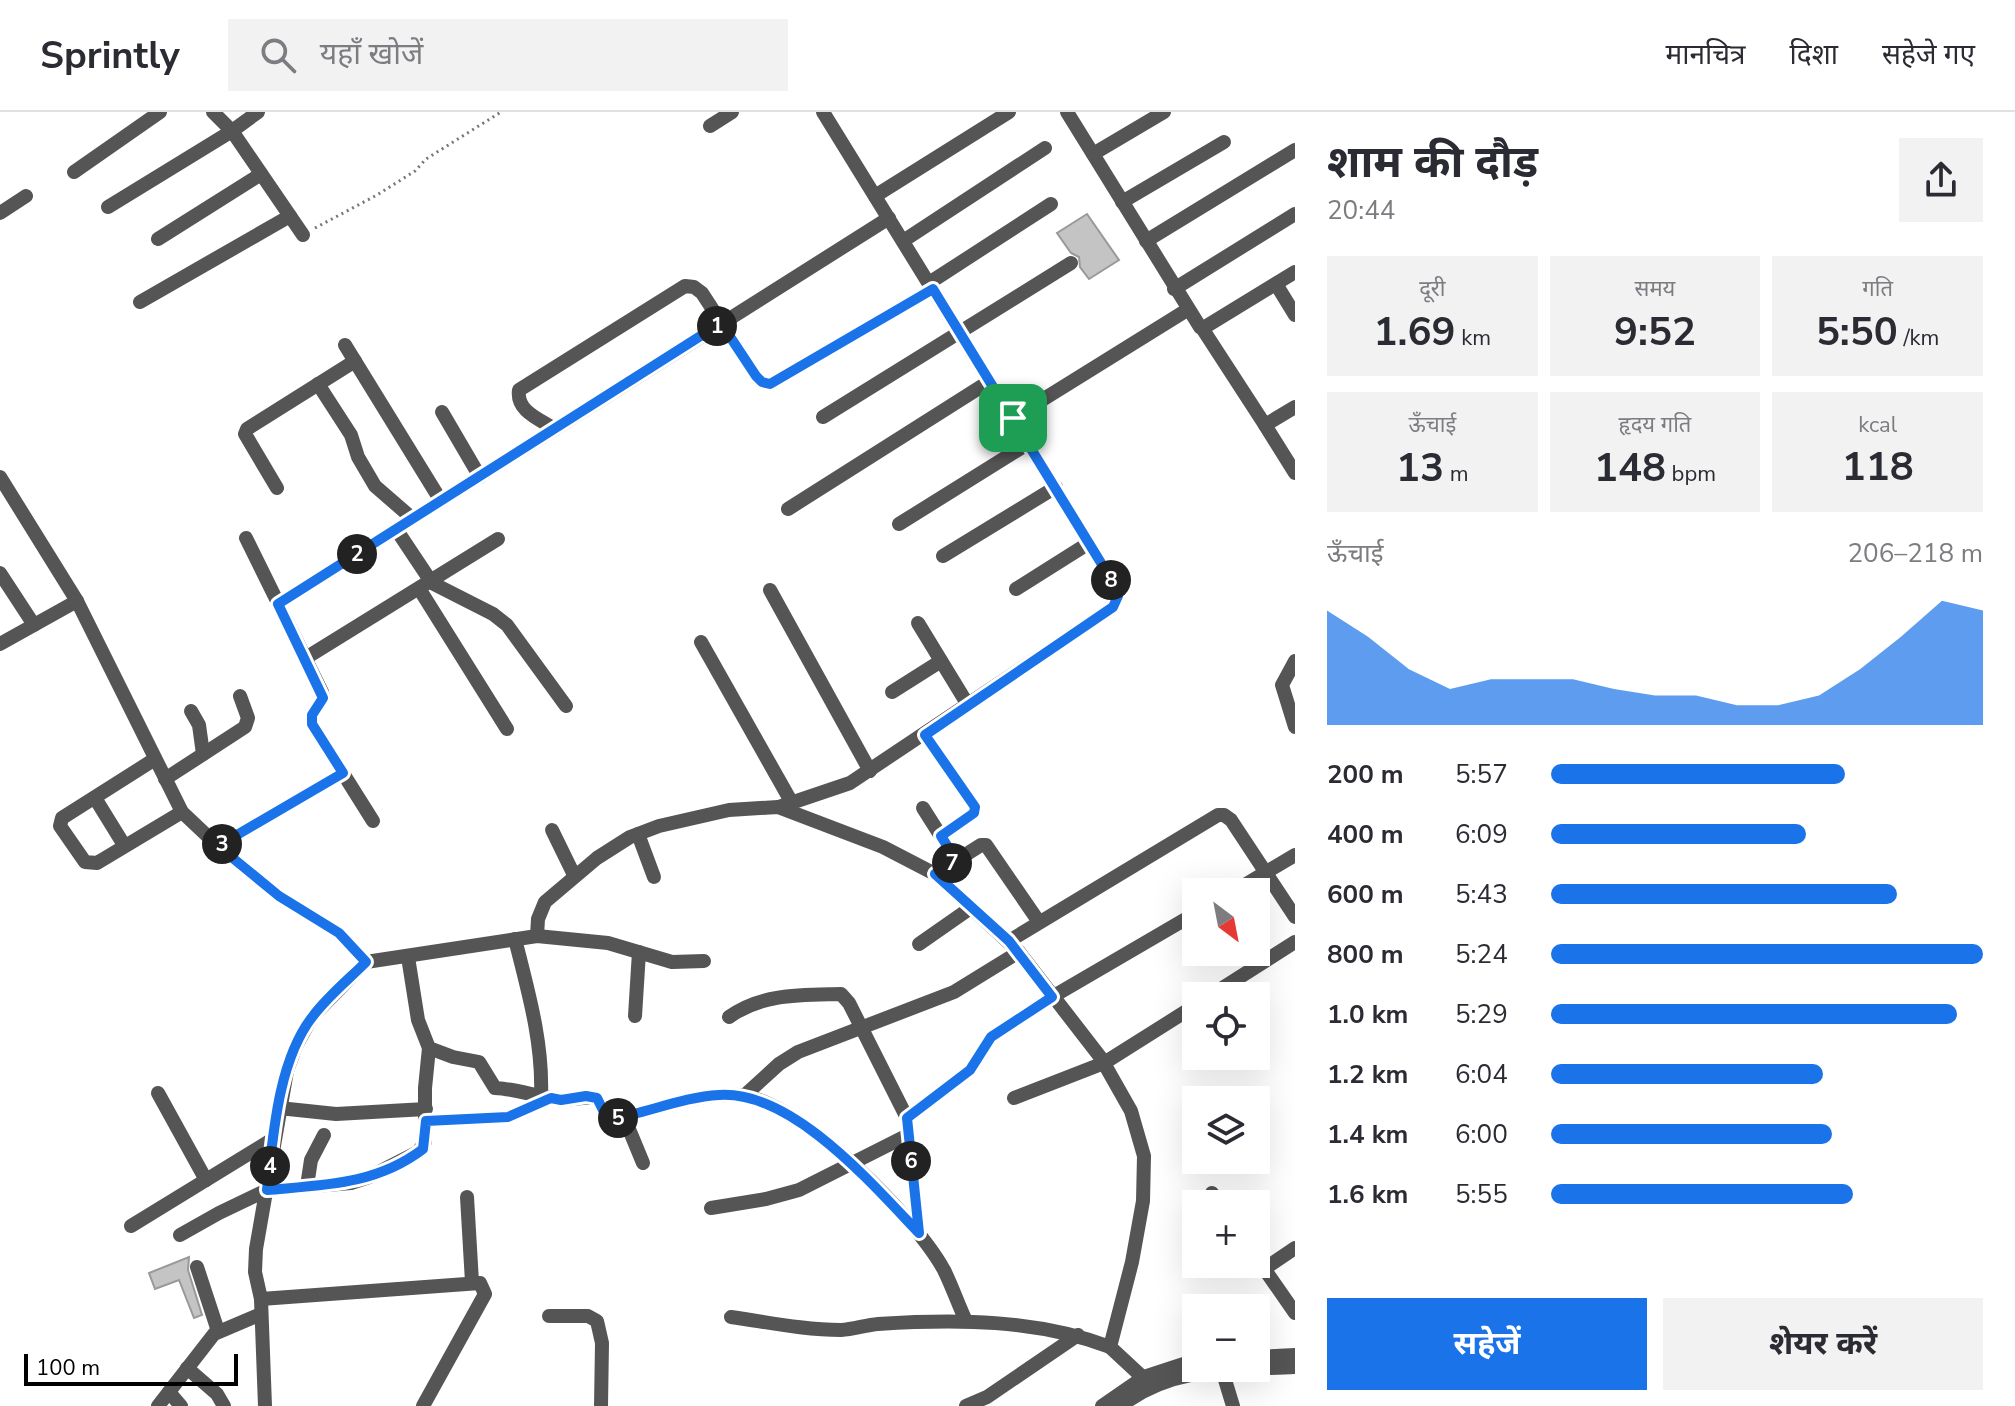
<!DOCTYPE html>
<html lang="hi">
<meta charset="utf-8">
<style>
body{margin:0;font-family:"Nunito Sans","Noto Sans Devanagari",sans-serif;background:#f2f2f3;color:#2b2b33;height:100vh;display:flex;flex-direction:column;font-size:30px;white-space:nowrap}
*{box-sizing:border-box;margin:0}
p{font-size:26px;color:#7c7c81}
.icon{flex:none;width:44px;height:44px;fill:none;stroke:currentColor;stroke-width:2;stroke-linecap:round;stroke-linejoin:round}
.map{position:relative;flex:1;overflow:hidden}
.side{display:flex;flex-direction:column;background:#fff;width:720px}
.side>*{flex:none}
.needle{width:52px;rotate:148deg}
.buttons{position:absolute;left:1182px;top:766px;display:grid;gap:16px}
.buttons a{display:grid;place-items:center;width:88px;height:88px;border-radius:0px;background:#fff;box-shadow:0 8px 32px #0002;font-size:40px}
.scale{position:absolute;left:24px;bottom:20px;width:214px;box-sizing:border-box;padding-left:8px;border:4px solid #000;border-top:0;font-size:22px;line-height:28px;white-space:nowrap;color:#000;-webkit-text-stroke:6px #fff;paint-order:stroke}
.pin{position:absolute;display:grid;place-items:center;width:68px;height:68px;color:#fff;margin:-34px;border-radius:16px;box-shadow:0 4px 12px #0006}
.km{position:absolute;width:40px;height:40px;margin:-20px;border-radius:50%;background:#222;color:#fff;font-size:22px;line-height:40px;text-align:center}
.round{display:grid;place-items:center;flex:none;width:84px;height:84px;border-radius:0px;background:#f2f2f3}
.overview{display:flex;align-items:center;justify-content:space-between;height:136px;padding:0 32px}
h1{font-size:44px;font-weight:700;line-height:60px}
.figures{display:grid;grid-template-columns:repeat(3,1fr);gap:12px;height:136px;padding:8px 32px}
.figures div{display:grid;align-content:center;border-radius:0px;background:#f2f2f3;text-align:center}
.figures b{font-size:40px;font-weight:700}
.figures small{font-size:22px;font-weight:400}
.figures p{font-size:22px}
.chart{height:224px;padding:16px 32px}
.chart p{display:flex;justify-content:space-between}
.chart svg{width:100%;height:144px;margin-top:8px;fill:#1a73e8;opacity:.7}
.cta{display:flex;gap:16px;margin-top:auto;padding:16px 32px}
.cta a{flex:1;height:92px;border-radius:0px;background:#1a73e8;color:#fff;font-size:32px;font-weight:700;line-height:92px;text-align:center}
.cta a+a{background:#f2f2f3;color:#2b2b33}
ul{padding:0 32px;list-style:none;font-size:26px}
li{display:grid;grid-template-columns:128px 96px 1fr;align-items:center;height:60px}
li i{height:20px;border-radius:10px;background:#1a73e8}
header{display:flex;align-items:center;gap:48px;box-sizing:border-box;height:112px;padding:0 40px;background:#fff;border-bottom:2px solid #e1e1e2}
header strong{font-size:38px}
nav{display:flex;gap:44px;margin-inline-start:auto;font-size:28px}
.search{width:560px;height:72px;background:#f2f2f3;display:flex;align-items:center;gap:20px;box-sizing:border-box;padding:0 28px;border-radius:0px;color:#7c7c81;font-size:30px}
main{display:flex;flex:1;min-height:0}
.map>svg:first-child{display:block}
</style>
<header>
<strong>Sprintly</strong>
<div class="search"><svg class="icon" aria-label="search" viewBox="0 0 24 24"><circle cx="10" cy="10" r="6"/><path d="M15 15l6 6"/></svg>यहाँ खोजें</div>
<nav><a>मानचित्र</a><a>दिशा</a><a>सहेजे गए</a></nav>
</header>
<main>
<div class="map">
<svg width="1295" height="1294" viewBox="0 0 1295 1294">
<rect width="100%" height="100%" fill="#fff"/>
<!-- building -->
<g fill="#c4c4c4" stroke="#999" stroke-width="2">
<path d="M 1087,102 L 1119,148 L 1089,167 L 1080,155 L 1079,145 L 1071,141 L 1057,121 Z"/>
<path d="M 189,1145 L 188,1158 L 202,1203 L 194,1206 L 179,1168 L 155,1177 L 149,1161 Z"/>
</g>
<g fill="none" stroke-linecap="round" stroke-linejoin="round">
<!-- path -->
<path stroke="#777" stroke-width="3" stroke-dasharray="2 4" stroke-linecap="butt" d="M 315,116 L 377,83 L 415,59 L 426,47 L 501,0"/>
<!-- minor -->
<g stroke="#555" stroke-width="14">
<path d="M 213,0 L 232,19 L 303,123"/>
<path d="M 1067,0 L 1200,215 L 1205,215 L 1295,160"/>
<path d="M 710,14 L 732,0"/>
<path d="M 1093,42 L 1164,0"/>
<path d="M 74,60 L 160,0"/>
<path d="M 875,84 L 1009,0"/>
<path d="M 1122,90 L 1224,30"/>
<path d="M 108,95 L 232,19 L 258,0"/>
<path d="M 0,101 L 26,84"/>
<path d="M 158,127 L 261,62"/>
<path d="M 903,129 L 1045,36"/>
<path d="M 1146,129 L 1295,38"/>
<path d="M 929,171 L 1051,92"/>
<path d="M 1276,172 L 1295,203"/>
<path d="M 1174,177 L 1295,102"/>
<path d="M 140,190 L 290,104"/>
<path d="M 1202,216 L 1265,313 L 1295,295"/>
<path d="M 345,233 L 441,389"/>
<path d="M 318,272 L 351,323 L 358,345 L 375,374 L 413,407"/>
<path d="M 442,300 L 480,365"/>
<path d="M 823,305 L 1071,151"/>
<path d="M 1013,306 L 1187,198"/>
<path d="M 1265,313 L 1295,361"/>
<path d="M 555,317 C 539,307 516,299 519,278 L 685,174 L 694,175 L 702,181 L 756,264 L 762,270 L 770,272 L 933,177"/>
<path d="M 0,365 L 77,489 L 182,700 L 218,734 L 279,784 L 339,821 L 366,850 L 537,824 L 608,831 L 672,850 L 704,849"/>
<path d="M 277,376 L 245,322 L 247,317 L 355,249"/>
<path d="M 788,397 L 990,269"/>
<path d="M 899,412 L 1029,331"/>
<path d="M 396,417 L 432,471 L 493,502 L 507,513 L 566,594"/>
<path d="M 246,426 L 322,580 L 323,586 L 312,603 L 312,612 L 373,709"/>
<path d="M 943,444 L 1056,375"/>
<path d="M 0,461 L 34,513"/>
<path d="M 1016,477 L 1089,431"/>
<path d="M 420,478 L 507,617"/>
<path d="M 770,478 L 870,659"/>
<path d="M 278,492 L 889,106"/>
<path d="M 918,511 L 968,593"/>
<path d="M 701,530 L 792,691"/>
<path d="M 0,532 L 77,489"/>
<path d="M 304,547 L 498,427"/>
<path d="M 1295,549 L 1282,573 L 1295,615"/>
<path d="M 892,580 L 941,549"/>
<path d="M 191,599 L 199,613 L 203,642"/>
<path d="M 925,623 L 975,695 L 974,701 L 941,724"/>
<path d="M 155,647 L 62,706 L 60,714 L 85,750 L 97,751 L 182,700"/>
<path d="M 165,667 L 245,615 L 248,606 L 240,584"/>
<path d="M 95,686 L 124,733"/>
<path d="M 779,695 L 850,671 L 1113,495 L 1118,484 L 1117,477 L 823,0"/>
<path d="M 923,696 L 956,748"/>
<path d="M 552,718 L 574,763"/>
<path d="M 638,722 L 654,765"/>
<path d="M 218,734 L 343,661"/>
<path d="M 935,762 L 981,733 L 986,733 L 1039,810"/>
<path d="M 1233,780 L 1295,743"/>
<path d="M 537,824 L 538,807 L 545,790 L 597,746 L 630,725 L 659,714 L 729,698 L 778,695 L 883,735 L 935,762 L 1019,840 L 1101,946 L 1131,999 L 1144,1044 L 1143,1089 L 1132,1150 L 1110,1235 L 1152,1274"/>
<path d="M 515,827 C 528,879 543,930 541,983"/>
<path d="M 1009,829 L 1218,703 L 1224,703 L 1231,708 L 1295,805"/>
<path d="M 919,832 L 972,795"/>
<path d="M 408,845 L 418,908 L 429,936 L 453,945 L 479,950 L 495,976 C 517,977 537,985 559,987 C 571,989 584,984 597,986 L 606,1004 L 611,1007 C 655,1000 700,978 744,984 C 804,993 915,1105 944,1158 C 952,1174 958,1192 966,1209"/>
<path d="M 1210,884 L 1295,830"/>
<path d="M 635,904 L 639,840"/>
<path d="M 729,905 C 762,881 802,883 841,882 L 849,891 L 907,1006 L 919,1121"/>
<path d="M 158,981 L 206,1068"/>
<path d="M 744,984 L 779,952 L 798,940 L 954,880 L 1019,840"/>
<path d="M 1014,986 L 1104,951 L 1196,893"/>
<path d="M 279,996 L 336,1002 L 426,997"/>
<path d="M 624,1005 L 643,1051"/>
<path d="M 907,1006 L 970,958 L 991,925 L 1052,885 L 1196,801"/>
<path d="M 426,1009 L 508,1005 L 551,986"/>
<path d="M 307,1074 L 311,1048 L 324,1023"/>
<path d="M 1212,1081 L 1219,1092"/>
<path d="M 467,1085 L 472,1170"/>
<path d="M 711,1096 L 766,1087 L 799,1078 L 908,1023"/>
<path d="M 131,1114 L 273,1027"/>
<path d="M 180,1123 L 219,1101 L 267,1078 L 351,1071 L 369,1065 L 418,1040 L 425,1030 L 425,976 L 429,936"/>
<path d="M 1256,1145 L 1295,1201"/>
<path d="M 197,1155 L 218,1219"/>
<path d="M 1264,1157 L 1295,1136"/>
<path d="M 261,1187 L 480,1171 L 485,1182 L 423,1294"/>
<path d="M 549,1204 L 588,1204 L 597,1209 L 602,1231 L 601,1294"/>
<path d="M 731,1205 C 767,1210 804,1218 841,1218 C 854,1217 866,1213 878,1212 C 956,1207 1036,1207 1110,1235"/>
<path d="M 1256,1245 L 1295,1243"/>
<path d="M 187,1256 L 217,1282 L 224,1294"/>
<path d="M 1222,1258 L 1233,1294"/>
<path d="M 169,1280 L 181,1294"/>
<path d="M 158,1294 L 214,1222 L 261,1202"/>
<path d="M 265,1294 L 261,1187 L 255,1160 L 256,1137 L 287,959 L 296,934 L 312,905 L 366,850"/>
<path d="M 966,1294 L 987,1285 L 1078,1223"/>
<path d="M 1102,1294 L 1144,1265 L 1196,1248"/>
<path d="M 1121,1294 C 1172,1254 1234,1258 1295,1255"/>
</g>
</g>
<g fill="none" stroke-linecap="round" stroke-linejoin="round">
<defs>
<path id="route" d="M 933,177 L 1117,477 L 1118,484 L 1113,495 L 925,623 L 975,695 L 974,701 L 941,724 L 956,748 L 935,762 L 1009,829 L 1052,885 L 991,925 L 970,958 L 907,1006 L 919,1121 C 872,1072 792,978 719,983 C 683,985 647,1001 611,1007 L 606,1004 L 597,986 L 586,984 L 561,988 L 551,986 L 508,1005 L 426,1009 L 423,1037 C 376,1073 323,1073 267,1078 C 273,1024 278,948 313,904 C 328,884 349,867 366,850 L 339,821 L 279,784 L 218,734 L 343,661 L 312,612 L 312,603 L 323,586 L 278,492 L 721,211 L 756,264 L 762,270 L 770,272 Z"/>
</defs>
<!-- route casing -->
<use href="#route" stroke="#fff" stroke-width="16"/>
<!-- route -->
<use href="#route" stroke="#1a73e8" stroke-width="10"/>
</g>
</svg>
<div class="buttons">
<a><svg class="needle" viewBox="-14 -14 28 28"><path d="M0-13l5 13h-10z" fill="#e53935"/><path d="M0 13l5-13h-10z" fill="#7c7c81"/></svg></a>
<a><svg class="icon" aria-label="locate" viewBox="0 0 24 24"><circle cx="12" cy="12" r="6"/><path d="M12 2v4M12 18v4M2 12h4M18 12h4"/></svg></a>
<a><svg class="icon" aria-label="layers" viewBox="0 0 24 24"><path d="M12 4l9 5-9 5-9-5zM3 14l9 5 9-5"/></svg></a>
<a>+</a>
<a>−</a>
</div>
<div class="scale">100 m</div>
<div class="pin" style="left:1013px;top:306px;background:#1e9e55"><svg class="icon" aria-label="arrive" viewBox="0 0 24 24"><path d="M6 21V4h12l-3 4 3 4H6"/></svg></div>
<b class="km" style="left:717px;top:214px">1</b>
<b class="km" style="left:357px;top:442px">2</b>
<b class="km" style="left:222px;top:732px">3</b>
<b class="km" style="left:270px;top:1054px">4</b>
<b class="km" style="left:618px;top:1006px">5</b>
<b class="km" style="left:911px;top:1049px">6</b>
<b class="km" style="left:952px;top:751px">7</b>
<b class="km" style="left:1111px;top:468px">8</b>
</div>
<section class="side">
<div class="overview"><div><h1>शाम की दौड़</h1><p>20:44</p></div><a class="round"><svg class="icon" aria-label="share" viewBox="0 0 24 24"><path d="M12 15V3M7 8l5-5 5 5M5 13v7h14v-7"/></svg></a></div>
<div class="figures">
<div><p>दूरी</p><b>1.69<small> km</small></b></div>
<div><p>समय</p><b>9:52</b></div>
<div><p>गति</p><b>5:50<small> /km</small></b></div>
</div>
<div class="figures">
<div><p>ऊँचाई</p><b>13<small> m</small></b></div>
<div><p>हृदय गति</p><b>148<small> bpm</small></b></div>
<div><p>kcal</p><b>118</b></div>
</div>
<div class="chart"><p><span>ऊँचाई</span>206–218 m</p>
<svg viewBox="0 0 160 44" preserveAspectRatio="none"><path d="M0 44V9L10 17L20 27L30 33L40 30L50 30L60 30L70 33L80 35L90 35L100 38L110 38L120 35L130 27L140 17L150 6L160 9V44z"/></svg>
</div>
<ul>
<li><b>200 m</b>5:57<i style="width:68%"></i></li>
<li><b>400 m</b>6:09<i style="width:59%"></i></li>
<li><b>600 m</b>5:43<i style="width:80%"></i></li>
<li><b>800 m</b>5:24<i style="width:100%"></i></li>
<li><b>1.0 km</b>5:29<i style="width:94%"></i></li>
<li><b>1.2 km</b>6:04<i style="width:63%"></i></li>
<li><b>1.4 km</b>6:00<i style="width:65%"></i></li>
<li><b>1.6 km</b>5:55<i style="width:70%"></i></li>
</ul>
<div class="cta"><a>सहेजें</a><a>शेयर करें</a></div>
</section>
</main>
